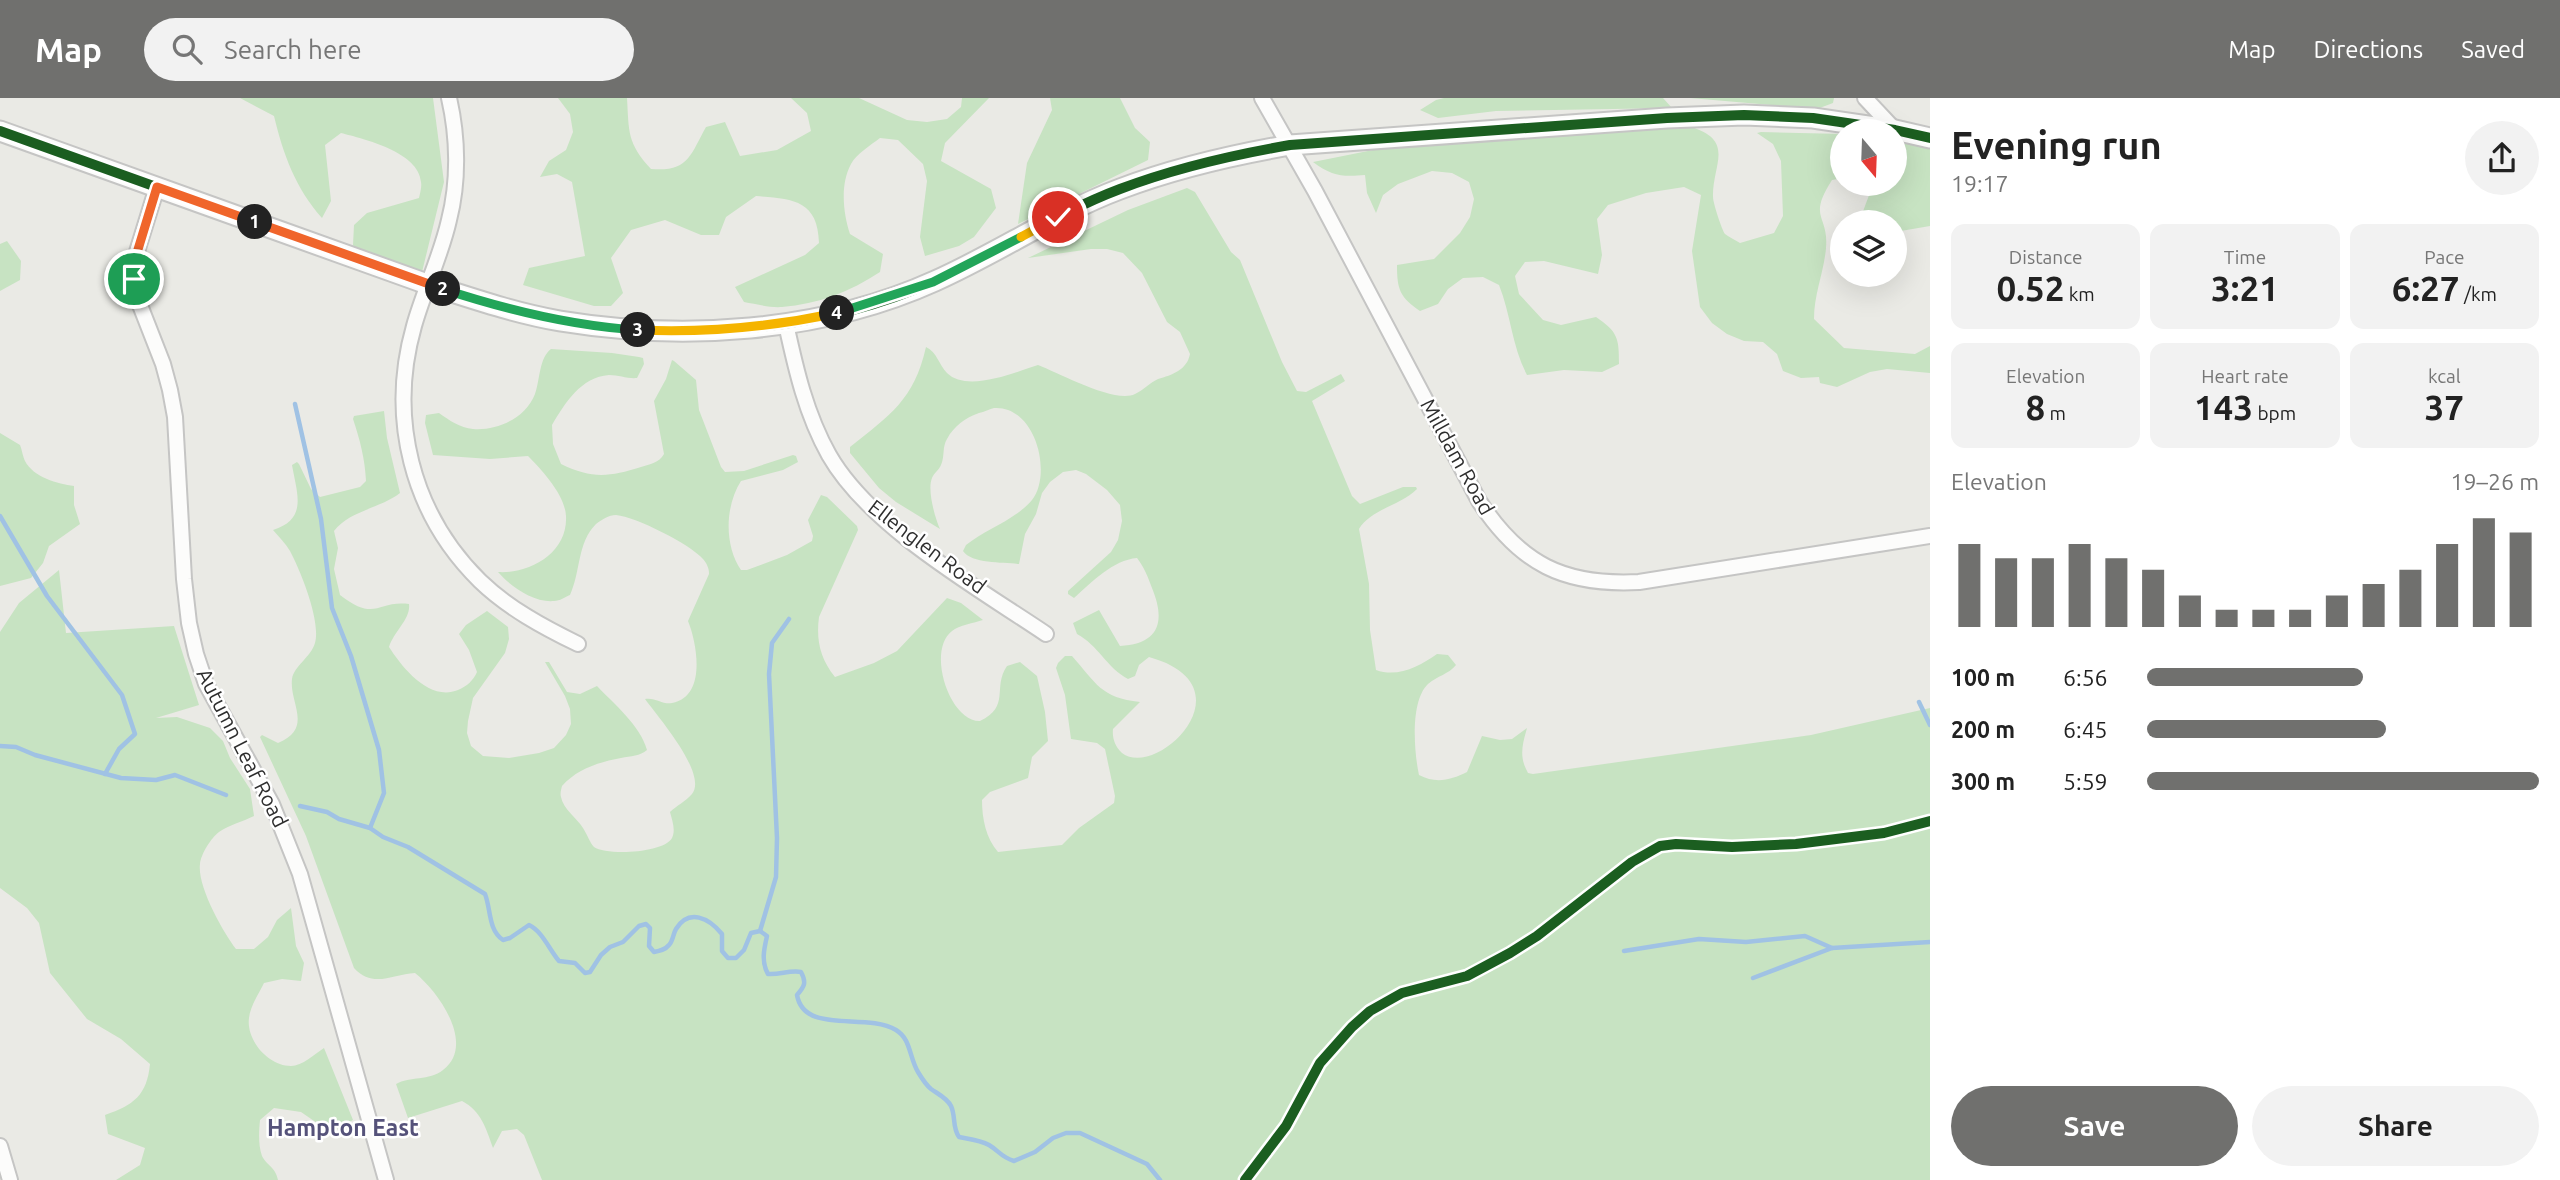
<!DOCTYPE html>
<meta charset="utf-8">
<style>
body{margin:0;font-family:Ubuntu,sans-serif;background:#f2f2f2;color:#222;height:100vh;display:flex;flex-direction:column;font-size:26px;white-space:nowrap}
*{box-sizing:border-box;margin:0}
p{font-size:23px;color:#767676}
.icon{flex:none;width:38px;height:38px;fill:none;stroke:currentColor;stroke-width:2;stroke-linecap:round;stroke-linejoin:round}
.map{position:relative;flex:1;overflow:hidden}
.panel{display:flex;flex-direction:column;background:#fff;width:630px}
.panel>*{flex:none}
.needle{width:46px;rotate:161deg}
.controls{position:absolute;left:1830px;top:21px;display:grid;gap:14px}
.controls a{display:grid;place-items:center;width:77px;height:77px;border-radius:50%;background:#fff;box-shadow:0 7px 28px #0002;font-size:35px}
.pin{position:absolute;display:grid;place-items:center;width:60px;height:60px;color:#fff;margin:-30px;border:4px solid #fff;border-radius:50%;box-shadow:0 2px 7px #0007}
.km{position:absolute;width:35px;height:35px;margin:-18px;border-radius:50%;background:#222;color:#fff;font-size:19px;line-height:35px;text-align:center}
.round{display:grid;place-items:center;flex:none;width:74px;height:74px;border-radius:37px;background:#f2f2f2}
.head{display:flex;align-items:center;justify-content:space-between;height:119px;padding:0 21px}
h1{font-size:38px;font-weight:700;line-height:52px}
.figures{display:grid;grid-template-columns:repeat(3,1fr);gap:10px;height:119px;padding:7px 21px}
.figures div{display:grid;align-content:center;border-radius:14px;background:#f2f2f2;text-align:center}
.figures b{font-size:35px;font-weight:700}
.figures small{font-size:19px;font-weight:400}
.figures p{font-size:19px}
.chart{height:196px;padding:14px 21px}
.chart p{display:flex;justify-content:space-between}
.chart svg{width:100%;height:126px;margin-top:7px;stroke:#70706e;stroke-width:6}
.cta{display:flex;gap:14px;margin-top:auto;padding:14px 21px}
.cta a{flex:1;height:80px;border-radius:42px;background:#70706e;color:#fff;font-size:28px;font-weight:700;line-height:80px;text-align:center}
.cta a+a{background:#f2f2f2;color:#222}
ul{padding:0 21px;list-style:none;font-size:23px}
li{display:grid;grid-template-columns:112px 84px 1fr;align-items:center;height:52px}
li i{height:18px;border-radius:9px;background:#70706e}
header{display:flex;align-items:center;gap:42px;box-sizing:border-box;height:98px;padding:0 35px;background:#70706e;color:#fff}
header strong{font-size:33px}
nav{display:flex;gap:38px;margin-inline-start:auto;font-size:24px}
.search{width:490px;height:63px;background:#f2f2f2;display:flex;align-items:center;gap:18px;box-sizing:border-box;padding:0 24px;border-radius:38px;color:#767676;font-size:26px}
main{display:flex;flex:1;min-height:0}
.map>svg:first-child{display:block}
</style>
<header>
<strong>Map</strong>
<div class="search"><svg class="icon" aria-label="search" viewBox="0 0 24 24"><circle cx="10" cy="10" r="6"/><path d="M15 15l6 6"/></svg>Search here</div>
<nav><a>Map</a><a>Directions</a><a>Saved</a></nav>
</header>
<main>
<div class="map">
<svg width="1930" height="1082" viewBox="0 0 1930 1082">
<rect width="100%" height="100%" fill="#eaeae5"/>
<!-- green -->
<g fill="#c7e3c2">
<path d="M 240,0 L 433,0 L 444,84 L 422,174 L 381,169 L 363,164 L 353,147 L 354,127 L 367,115 L 419,100 C 420,95 422,89 421,84 C 419,54 364,41 341,35 L 325,47 L 331,103 L 322,120 C 296,91 283,56 274,18 Z"/>
<path d="M 558,0 L 627,0 C 629,34 627,45 651,71 C 688,74 690,58 706,29 L 725,24 L 740,58 L 777,52 L 811,33 L 807,15 L 791,0 L 859,0 L 907,22 L 927,24 L 947,21 L 961,9 L 962,0 L 989,0 L 945,45 L 941,63 L 991,91 L 996,110 L 974,139 L 959,148 L 925,158 L 920,139 L 927,83 L 923,66 L 898,42 L 880,40 C 871,47 856,56 851,66 C 840,86 843,115 850,136 L 883,156 L 880,174 C 850,194 818,206 782,209 C 770,210 756,206 744,204 L 735,189 L 805,157 L 819,145 C 818,101 791,101 756,98 L 726,119 L 719,137 L 701,137 L 665,122 L 631,132 L 611,160 L 623,195 L 611,208 L 594,208 L 523,187 L 529,170 L 585,158 L 572,84 L 557,76 L 540,79 L 549,63 L 566,52 L 573,34 L 570,16 Z"/>
<path d="M 1050,0 L 1120,0 L 1135,30 L 1150,44 L 1148,62 L 1018,126 L 1027,65 L 1052,12 Z"/>
<path d="M 1444,0 L 1663,0 L 1672,10 L 1496,13 L 1438,20 L 1420,12 L 1436,2 Z"/>
<path d="M 1690,0 L 1834,0 L 1833,5 L 1817,11 Z"/>
<path d="M 1688,28 C 1737,42 1712,66 1713,99 C 1713,105 1722,132 1725,136 C 1729,139 1735,142 1740,145 L 1774,135 L 1783,118 L 1781,63 L 1773,46 L 1757,35 L 1761,34 L 1843,36 L 1843,80 L 1832,82 C 1807,121 1829,116 1826,150 C 1824,174 1814,196 1814,221 L 1844,250 L 1915,256 L 1930,248 L 1930,275 L 1887,271 L 1870,274 L 1837,289 L 1820,285 L 1819,279 L 1801,280 L 1783,273 L 1777,256 L 1763,244 L 1744,243 L 1727,236 L 1712,225 L 1700,209 L 1692,153 L 1701,97 L 1684,89 L 1646,95 L 1608,107 L 1597,121 L 1602,157 L 1598,176 L 1544,163 L 1525,164 L 1515,178 L 1519,196 L 1543,222 L 1561,227 L 1596,219 C 1618,234 1619,240 1619,266 L 1602,274 L 1564,272 L 1527,277 C 1512,249 1511,217 1499,187 L 1483,179 L 1463,180 L 1448,191 L 1438,206 L 1420,213 C 1400,199 1397,192 1397,167 L 1434,161 L 1460,135 L 1470,119 L 1474,101 L 1469,84 L 1452,75 L 1432,73 L 1398,86 L 1383,97 L 1376,115 L 1367,95 L 1365,77 C 1342,79 1332,78 1313,64 L 1388,49 Z"/>
<path d="M 1895,43 L 1930,50 L 1930,128 L 1895,134 L 1895,124 L 1859,124 L 1871,92 L 1870,86 L 1895,86 Z"/>
<path d="M 1187,90 L 1195,94 L 1231,154 L 1240,162 L 1282,264 L 1297,293 L 1306,294 L 1341,276 L 1345,283 L 1312,303 L 1352,398 L 1360,406 L 1403,389 L 1416,389 L 1417,391 C 1401,407 1370,412 1359,431 L 1369,486 L 1370,532 L 1376,572 C 1398,580 1420,568 1437,556 L 1448,557 L 1456,567 C 1449,576 1437,578 1428,586 C 1410,603 1414,654 1419,677 C 1436,686 1451,682 1467,674 L 1482,638 L 1500,642 L 1512,641 L 1527,630 C 1522,648 1519,659 1528,675 L 1533,676 L 1811,637 L 1930,610 L 1930,1082 L 542,1082 L 524,1037 L 517,1031 L 502,1033 L 493,1050 C 486,1030 481,1013 462,1003 L 408,1020 L 396,986 C 410,978 429,983 443,972 C 476,947 439,894 415,875 C 393,876 373,891 354,870 L 306,738 L 260,639 L 262,637 L 278,645 C 314,630 289,605 292,581 C 294,568 311,559 315,545 C 321,523 301,474 290,453 C 286,446 279,439 273,432 C 308,421 297,396 292,367 L 297,364 L 299,366 L 311,391 L 320,399 L 360,389 L 366,383 C 365,361 360,342 353,321 L 354,318 L 384,313 L 387,340 L 400,395 C 381,410 349,413 334,433 L 338,450 L 334,471 L 340,497 C 376,525 377,502 409,506 C 411,521 394,533 389,549 C 402,569 429,604 458,592 C 467,588 473,583 477,574 L 469,552 L 459,536 L 466,527 L 487,513 L 508,529 L 509,541 L 505,555 L 473,600 L 468,623 L 467,635 L 471,648 L 483,658 L 509,660 L 539,655 L 554,650 L 566,637 L 571,626 L 570,611 L 565,598 L 545,564 L 549,564 L 567,594 L 580,596 L 597,588 C 614,606 640,627 647,652 C 640,658 631,658 621,660 C 599,664 577,671 562,688 C 561,692 560,696 561,699 C 563,711 577,720 583,730 C 587,736 590,745 594,749 C 607,758 664,755 672,740 C 676,732 672,722 670,714 C 676,708 686,703 692,696 C 708,676 658,619 645,601 C 655,599 663,607 672,605 C 707,599 697,545 688,523 L 709,476 C 709,470 707,466 703,461 C 690,446 636,419 616,417 C 609,417 601,422 596,426 C 577,445 581,473 570,497 C 565,499 560,503 554,503 C 534,505 510,488 498,474 C 530,476 568,455 566,418 C 565,397 542,372 528,358 L 490,361 L 433,357 L 425,325 L 426,317 L 439,315 C 449,322 460,330 473,331 C 497,333 526,320 535,296 C 540,282 539,260 551,251 L 612,255 L 639,259 L 643,260 L 644,266 L 637,280 C 628,281 619,277 609,277 C 581,279 565,305 552,327 L 553,346 L 561,366 C 592,381 609,379 641,369 C 650,366 659,365 664,356 L 654,303 L 666,281 L 672,262 L 674,263 L 696,282 L 699,312 L 721,369 L 725,374 L 744,373 L 793,357 L 796,358 L 798,364 L 783,372 L 741,383 C 725,408 724,447 741,472 L 747,472 L 787,457 L 812,443 L 813,438 L 808,422 L 821,397 L 827,399 L 857,428 L 858,432 L 819,519 C 816,542 820,560 835,579 L 874,565 L 897,553 L 947,500 L 961,505 L 983,522 C 974,525 959,527 952,533 C 926,553 950,624 980,623 C 1011,608 992,590 1007,568 L 1020,564 L 1037,578 L 1045,614 L 1048,643 L 1032,659 L 1028,680 L 990,694 L 982,702 C 982,721 986,740 998,754 L 1062,747 L 1079,730 L 1114,705 L 1115,698 L 1105,651 L 1097,645 L 1071,641 L 1065,597 L 1056,570 L 1058,565 L 1065,558 L 1072,558 C 1096,585 1101,600 1140,604 L 1113,631 C 1112,640 1115,649 1122,655 C 1157,682 1253,588 1149,559 L 1139,567 L 1135,578 L 1128,581 C 1107,570 1098,547 1077,536 L 1073,525 L 1099,512 L 1120,548 C 1159,546 1166,524 1152,490 C 1148,479 1144,469 1137,460 C 1113,462 1092,484 1074,500 L 1068,496 L 1068,493 L 1111,454 L 1118,442 L 1122,423 L 1120,407 L 1107,392 L 1086,376 L 1076,372 L 1063,374 L 1050,384 L 1042,395 L 1036,416 L 1025,436 L 1019,466 C 1003,464 972,466 963,453 L 966,447 C 986,431 1015,422 1032,402 C 1053,375 1035,307 994,310 C 990,311 984,314 979,315 C 965,320 954,328 947,341 C 942,349 945,358 941,367 C 939,372 934,375 932,380 C 927,392 935,420 940,431 L 896,404 L 879,390 L 850,355 L 850,349 C 890,317 914,302 926,249 C 937,254 939,267 947,275 C 967,295 1016,274 1038,267 C 1059,275 1115,306 1135,296 C 1144,292 1149,285 1158,281 C 1172,277 1187,272 1190,256 L 1180,234 L 1167,224 L 1142,175 L 1123,155 L 1107,151 L 1091,151 L 1028,160 L 1128,112 Z"/>
<path d="M 7,143 L 21,163 L 20,182 L 0,193 L 0,146 Z"/>
<path d="M 0,335 L 20,347 C 22,352 23,359 25,363 C 33,379 58,386 74,388 L 74,407 L 80,426 L 49,448 L 43,465 L 31,480 L 0,488 Z"/>
<path d="M 59,472 L 66,535 L 174,528 L 199,607 L 156,620 L 177,619 L 210,630 L 223,643 L 230,660 L 250,691 L 254,718 C 244,723 229,727 219,734 C 211,740 201,756 200,766 C 197,788 223,834 236,851 L 254,851 L 268,839 L 277,822 L 291,810 L 296,848 L 304,865 L 301,883 L 282,881 L 264,885 C 259,895 250,909 249,920 C 246,942 268,968 291,968 C 302,968 315,956 324,950 L 353,1022 L 337,1031 L 317,1025 L 301,1014 L 274,1010 L 260,1022 C 259,1033 258,1047 262,1058 C 267,1068 275,1068 278,1082 L 116,1082 L 140,1067 L 145,1050 L 108,1036 L 105,1017 C 134,1007 147,997 150,966 L 121,941 L 87,921 L 50,875 L 39,825 L 27,810 L 0,790 L 0,534 L 19,505 Z"/>
</g>
<g fill="none" stroke-linecap="round" stroke-linejoin="round">
<!-- stream -->
<g stroke="#a0c2e4" stroke-width="4.5">
<path d="M 295,306 L 321,421 L 332,510 L 351,558 L 379,652 L 384,695 L 370,730"/>
<path d="M 0,418 L 47,498 L 122,597 L 135,636 L 119,651 L 105,676"/>
<path d="M 1919,604 L 1930,627"/>
<path d="M 0,648 L 16,649 L 35,657 L 121,680 L 156,682 L 175,677 L 226,697"/>
<path d="M 300,708 L 327,714 L 339,721 L 370,730 L 383,739 L 408,749 L 485,796 C 491,811 488,832 503,842 L 510,840 L 529,827 C 542,833 549,851 559,863 L 575,865 L 585,875 L 590,874 L 601,857 L 610,849 L 623,844 L 639,828 L 646,826 L 650,830 L 649,848 L 654,854 C 660,853 665,852 669,847 C 673,843 673,836 676,831 C 689,810 709,820 722,836 L 722,853 L 728,860 L 736,860 L 744,852 L 751,835 L 760,833 L 767,838 C 764,851 761,864 768,876 C 780,877 789,872 801,874 C 807,885 804,889 797,897 C 804,937 865,914 896,932 C 911,941 909,959 918,974 C 921,979 926,987 931,991 C 938,996 947,1000 951,1008 C 956,1019 952,1029 959,1039 C 969,1041 980,1042 989,1047 C 999,1053 1001,1059 1014,1063 L 1035,1054 L 1053,1040 L 1066,1035 L 1080,1035 L 1147,1066 L 1160,1082"/>
<path d="M 760,833 L 776,779 L 777,740 L 769,576 L 772,545 L 789,521"/>
<path d="M 1624,853 L 1699,841 L 1746,844 L 1805,838 L 1832,850"/>
<path d="M 1753,880 L 1832,850 L 1930,844"/>
</g>
<defs>
<g id="street">
<path d="M 449,0 C 458,39 459,83 449,122 C 441,158 424,192 414,228 C 388,319 411,415 480,483 C 508,510 543,529 578,546"/>
<path d="M 1262,0 L 1315,93 L 1479,403 C 1520,466 1564,488 1639,484 L 1930,438"/>
<path d="M 1865,0 L 1895,32"/>
<path d="M 157,89 L 136,157 L 134,181 L 138,202 L 163,266 L 170,292 L 175,319 L 184,481 L 189,525 L 196,556 L 206,586 L 272,706 L 300,776 L 386,1082"/>
<path d="M 786,226 C 796,272 806,316 829,357 C 870,429 978,490 1046,536"/>
<path d="M 0,1048 L 10,1082"/>
</g>
<path id="secondary" d="M 0,33 L 427,186 C 471,200 514,215 560,223 C 682,243 820,235 935,183 C 998,155 1056,115 1120,91 C 1175,70 1232,57 1290,47 L 1667,20 L 1744,17 L 1813,20 L 1895,32 L 1930,40"/>
</defs>
<!-- street casing -->
<use href="#street" stroke="#c5c5c4" stroke-width="18"/>
<!-- secondary casing -->
<use href="#secondary" stroke="#c5c5c4" stroke-width="23"/>
<!-- street -->
<use href="#street" stroke="#fcfcfb" stroke-width="14"/>
<!-- secondary -->
<use href="#secondary" stroke="#fcfcfb" stroke-width="19"/>
<defs>
<g id="cycleway">
<path d="M 0,33 L 427,186 C 471,200 514,215 560,223 C 682,243 820,235 935,183 C 998,155 1056,115 1120,91 C 1175,70 1232,57 1290,47 L 1667,20 L 1744,17 L 1813,20 L 1895,32 L 1930,40"/>
<path d="M 1245,1082 L 1286,1028 L 1320,965 L 1352,929 L 1370,913 L 1402,895 L 1467,878 L 1510,855 L 1537,838 L 1632,764 L 1660,748 L 1676,746 L 1732,749 L 1796,746 L 1884,735 L 1930,723"/>
</g>
</defs>
<!-- cycleway casing -->
<use href="#cycleway" stroke="#fff" stroke-width="15"/>
<!-- cycleway -->
<use href="#cycleway" stroke="#1b5e20" stroke-width="10"/>
</g>
<g fill="none" stroke-linecap="round" stroke-linejoin="round">
<defs>
<path id="split-1" d="M 134,181 L 136,158 L 157,89 L 255,124"/>
<path id="split-2" d="M 255,124 L 443,191"/>
<path id="split-3" d="M 443,191 C 507,212 571,228 638,232"/>
<path id="split-4" d="M 638,232 C 706,235 771,229 837,215"/>
<path id="split-5" d="M 837,215 L 933,184 L 1021,139"/>
<path id="split-6" d="M 1021,139 L 1058,119"/>
</defs>
<!-- split-1 casing -->
<use href="#split-1" stroke="#fff" stroke-width="14"/>
<!-- split-2 casing -->
<use href="#split-2" stroke="#fff" stroke-width="14"/>
<!-- split-3 casing -->
<use href="#split-3" stroke="#fff" stroke-width="14"/>
<!-- split-4 casing -->
<use href="#split-4" stroke="#fff" stroke-width="14"/>
<!-- split-5 casing -->
<use href="#split-5" stroke="#fff" stroke-width="14"/>
<!-- split-6 casing -->
<use href="#split-6" stroke="#fff" stroke-width="14"/>
<!-- split-1 -->
<use href="#split-1" stroke="#f0652b" stroke-width="9"/>
<!-- split-2 -->
<use href="#split-2" stroke="#f0652b" stroke-width="9"/>
<!-- split-3 -->
<use href="#split-3" stroke="#22a559" stroke-width="9"/>
<!-- split-4 -->
<use href="#split-4" stroke="#f5b400" stroke-width="9"/>
<!-- split-5 -->
<use href="#split-5" stroke="#22a559" stroke-width="9"/>
<!-- split-6 -->
<use href="#split-6" stroke="#f5b400" stroke-width="9"/>
</g>
<g text-anchor="middle" stroke-width="5" stroke-linejoin="round" paint-order="stroke">
<!-- street labels -->
<g font-size="21" fill="#2e2e2e" stroke="#fff">
<text transform="translate(1457 359) rotate(61)" y="7">Milldam Road</text>
<text transform="translate(927 449) rotate(37)" y="7">Ellenglen Road</text>
<text transform="translate(242 650) rotate(63)" y="7">Autumn Leaf Road</text>
</g>
<!-- neighbourhood labels -->
<g font-size="23" font-weight="bold" fill="#55527a" stroke="#fff">
<text x="343" y="1038">Hampton East</text>
</g>
</g>
</svg>
<div class="controls">
<a><svg class="needle" viewBox="-14 -14 28 28"><path d="M0-13l5 13h-10z" fill="#e53935"/><path d="M0 13l5-13h-10z" fill="#767676"/></svg></a>
<a><svg class="icon" aria-label="layers" viewBox="0 0 24 24"><path d="M12 4l9 5-9 5-9-5zM3 14l9 5 9-5"/></svg></a>
</div>
<div class="pin" style="left:134px;top:181px;background:#1e9e55"><svg class="icon" aria-label="arrive" viewBox="0 0 24 24"><path d="M6 21V4h12l-3 4 3 4H6"/></svg></div>
<div class="pin" style="left:1058px;top:119px;background:#d93025"><svg class="icon" aria-label="check" viewBox="0 0 24 24"><path d="M5 12l5 5 9-10"/></svg></div>
<b class="km" style="left:255px;top:124px">1</b>
<b class="km" style="left:443px;top:191px">2</b>
<b class="km" style="left:638px;top:232px">3</b>
<b class="km" style="left:837px;top:215px">4</b>
</div>
<section class="panel">
<div class="head"><div><h1>Evening run</h1><p>19:17</p></div><a class="round"><svg class="icon" aria-label="share" viewBox="0 0 24 24"><path d="M12 15V3M7 8l5-5 5 5M5 13v7h14v-7"/></svg></a></div>
<div class="figures">
<div><p>Distance</p><b>0.52<small> km</small></b></div>
<div><p>Time</p><b>3:21</b></div>
<div><p>Pace</p><b>6:27<small> /km</small></b></div>
</div>
<div class="figures">
<div><p>Elevation</p><b>8<small> m</small></b></div>
<div><p>Heart rate</p><b>143<small> bpm</small></b></div>
<div><p>kcal</p><b>37</b></div>
</div>
<div class="chart"><p><span>Elevation</span>19–26 m</p>
<svg viewBox="0 0 160 44" preserveAspectRatio="none"><path d="M5 44V15M15 44V20M25 44V20M35 44V15M45 44V20M55 44V24M65 44V33M75 44V38M85 44V38M95 44V38M105 44V33M115 44V29M125 44V24M135 44V15M145 44V6M155 44V11"/></svg>
</div>
<ul>
<li><b>100 m</b>6:56<i style="width:55%"></i></li>
<li><b>200 m</b>6:45<i style="width:61%"></i></li>
<li><b>300 m</b>5:59<i style="width:100%"></i></li>
</ul>
<div class="cta"><a>Save</a><a>Share</a></div>
</section>
</main>
